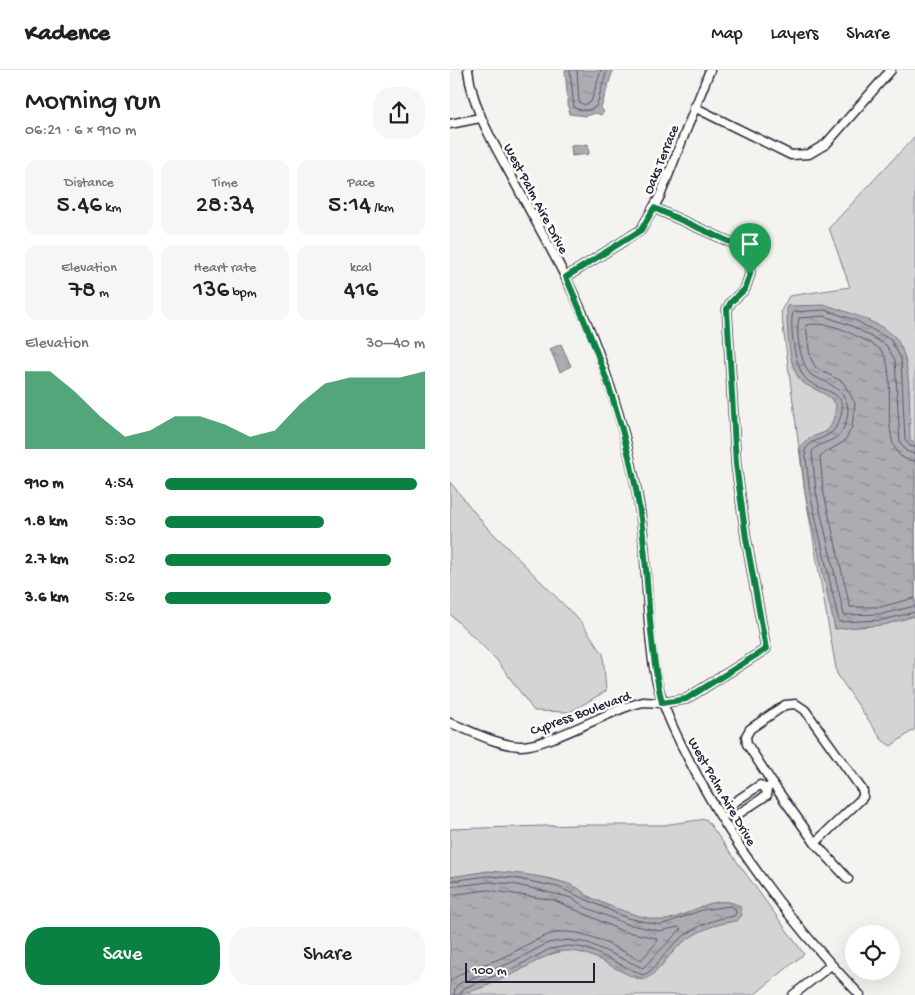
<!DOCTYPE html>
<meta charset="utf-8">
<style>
body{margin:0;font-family:"Gochi Hand",sans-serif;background:#f6f6f6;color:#202124;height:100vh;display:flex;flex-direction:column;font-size:19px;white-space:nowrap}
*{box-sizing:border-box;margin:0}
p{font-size:16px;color:#757577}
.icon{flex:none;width:28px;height:28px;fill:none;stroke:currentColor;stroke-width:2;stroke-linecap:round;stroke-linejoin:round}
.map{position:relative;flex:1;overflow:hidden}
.drawer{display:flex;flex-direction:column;background:#fff;width:450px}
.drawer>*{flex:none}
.controls{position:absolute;left:395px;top:855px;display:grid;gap:10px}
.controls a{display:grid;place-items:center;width:55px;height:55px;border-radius:50%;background:#fff;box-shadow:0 5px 20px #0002;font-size:25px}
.scale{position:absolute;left:15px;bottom:12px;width:130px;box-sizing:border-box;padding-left:5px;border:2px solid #22223b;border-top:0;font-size:14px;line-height:18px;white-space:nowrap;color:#22223b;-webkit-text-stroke:4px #fdfcf7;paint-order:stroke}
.pin{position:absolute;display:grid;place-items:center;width:42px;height:42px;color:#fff;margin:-51px -21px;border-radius:50% 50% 50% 0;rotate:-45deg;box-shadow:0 0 5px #0007}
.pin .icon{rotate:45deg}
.round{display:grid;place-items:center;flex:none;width:52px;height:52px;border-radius:20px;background:#f6f6f6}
.overview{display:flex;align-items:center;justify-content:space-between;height:85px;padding:0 25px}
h1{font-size:28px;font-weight:600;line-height:38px}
.metrics{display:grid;grid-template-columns:repeat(3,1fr);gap:8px;height:85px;padding:5px 25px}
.metrics div{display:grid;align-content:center;border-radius:12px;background:#f6f6f6;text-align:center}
.metrics b{font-size:25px;font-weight:600}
.metrics small{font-size:14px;font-weight:400}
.metrics p{font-size:14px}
.chart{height:140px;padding:10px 25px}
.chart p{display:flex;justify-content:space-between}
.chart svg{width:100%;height:90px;margin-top:5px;fill:#0b8043;opacity:.7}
.action{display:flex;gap:10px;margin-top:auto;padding:10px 25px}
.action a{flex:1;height:58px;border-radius:20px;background:#0b8043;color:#fff;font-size:20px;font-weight:600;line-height:58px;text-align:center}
.action a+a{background:#f6f6f6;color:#202124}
ul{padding:0 25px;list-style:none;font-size:16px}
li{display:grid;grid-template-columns:80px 60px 1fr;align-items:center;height:38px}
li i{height:12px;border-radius:6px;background:#0b8043}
header{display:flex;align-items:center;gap:30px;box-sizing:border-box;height:70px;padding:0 25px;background:#fff;border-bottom:1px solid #e0e0e0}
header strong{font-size:24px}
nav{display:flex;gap:28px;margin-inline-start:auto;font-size:18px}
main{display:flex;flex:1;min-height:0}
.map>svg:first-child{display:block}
</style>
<header>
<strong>Kadence</strong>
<nav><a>Map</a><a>Layers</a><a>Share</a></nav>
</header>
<main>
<section class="drawer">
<div class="overview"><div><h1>Morning run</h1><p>06:21 · 6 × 910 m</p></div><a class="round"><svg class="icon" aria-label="share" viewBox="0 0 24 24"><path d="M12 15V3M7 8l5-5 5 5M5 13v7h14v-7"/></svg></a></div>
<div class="metrics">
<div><p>Distance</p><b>5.46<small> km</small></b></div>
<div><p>Time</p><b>28:34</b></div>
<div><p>Pace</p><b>5:14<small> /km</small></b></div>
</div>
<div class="metrics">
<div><p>Elevation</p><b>78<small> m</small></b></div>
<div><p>Heart rate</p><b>136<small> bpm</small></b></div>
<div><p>kcal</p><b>416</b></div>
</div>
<div class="chart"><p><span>Elevation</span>30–40 m</p>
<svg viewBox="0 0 160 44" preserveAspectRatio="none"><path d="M0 44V6L10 6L20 16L30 28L40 38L50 35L60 28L70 28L80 32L90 38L100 35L110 22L120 12L130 9L140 9L150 9L160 6V44z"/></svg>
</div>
<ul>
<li><b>910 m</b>4:54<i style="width:97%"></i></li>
<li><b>1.8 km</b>5:30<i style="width:61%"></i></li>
<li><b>2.7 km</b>5:02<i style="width:87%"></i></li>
<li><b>3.6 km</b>5:26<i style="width:64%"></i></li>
</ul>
<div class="action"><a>Save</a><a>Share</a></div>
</section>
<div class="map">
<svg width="465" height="925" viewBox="0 0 465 925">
<defs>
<pattern id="water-ripples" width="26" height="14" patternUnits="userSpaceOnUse" patternTransform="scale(1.25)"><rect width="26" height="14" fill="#acacb2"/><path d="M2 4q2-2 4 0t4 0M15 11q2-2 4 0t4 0" fill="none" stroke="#8c8c92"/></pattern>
</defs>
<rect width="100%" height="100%" fill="#f4f3ef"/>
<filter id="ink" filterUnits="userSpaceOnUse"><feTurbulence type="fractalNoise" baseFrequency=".02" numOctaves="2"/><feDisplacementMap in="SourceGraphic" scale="10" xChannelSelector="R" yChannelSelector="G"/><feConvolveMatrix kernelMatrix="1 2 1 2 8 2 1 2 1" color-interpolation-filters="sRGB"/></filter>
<g filter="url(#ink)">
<!-- grass -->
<g fill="#d5d4d5" stroke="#7c7b88">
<path d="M 465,66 L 465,659 L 441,676 L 432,670 L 387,604 L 355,423 L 331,241 L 339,226 L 400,217 L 379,158 Z"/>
<path d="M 0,412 L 34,454 L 131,552 L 153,584 L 156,621 L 120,642 L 84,641 L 46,589 L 0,544 Z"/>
<path d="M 256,749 L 354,884 L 304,925 L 0,925 L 0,759 L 126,755 L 213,755 Z"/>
</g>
<!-- water -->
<g fill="url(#water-ripples)" stroke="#757582">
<path d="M 115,0 L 163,0 L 151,38 L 154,42 L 151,45 L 146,43 L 136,46 L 119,44 Z"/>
<path d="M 138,74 L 139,84 L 122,86 L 121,76 Z"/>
<path d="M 376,235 C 393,240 434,254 445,267 C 463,289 459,340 460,369 L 465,375 L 465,546 L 434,555 L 385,559 L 355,423 L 350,378 C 368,354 381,376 386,335 C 379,323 366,321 355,314 C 337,304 337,255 337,236 Z"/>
<path d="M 111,274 L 121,296 L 110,302 L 100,279 Z"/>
<path d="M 38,801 C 64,803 104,806 128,818 C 132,821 136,825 140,827 C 157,836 191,848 209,850 C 234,852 262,820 290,836 L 292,845 L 287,851 C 263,854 241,863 224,881 C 213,892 208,904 193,910 C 168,904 145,881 118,881 C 100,881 85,893 69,901 C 52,910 19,925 0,925 L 0,807 Z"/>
</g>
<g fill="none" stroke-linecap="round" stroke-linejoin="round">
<!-- shore -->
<g stroke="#59596b" stroke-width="1">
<path d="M 120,0 L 124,38 L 135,41 L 146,37 L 157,0"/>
<path d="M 127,0 L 129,32 L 134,35 L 141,32 L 151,0"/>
<path d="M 465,377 L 460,376 L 455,370 L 451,289 L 441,270 L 405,250 L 375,240 L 343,242 C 339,256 345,298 356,309 C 372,324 405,319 387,355 C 381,370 362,367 355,380 L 360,423 L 389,552 L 433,550 L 465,542"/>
<path d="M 465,384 L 456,381 L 450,372 L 445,290 L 436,275 L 402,256 L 374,246 L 349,248 C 345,261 350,292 360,304 C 363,307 370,309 374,311 C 394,321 404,334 394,357 C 386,375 369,370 362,382 L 366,422 L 394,545 L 432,544 L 465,536"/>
<path d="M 465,391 C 421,390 452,304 431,280 C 424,274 412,269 404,265 C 390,257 373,252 356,255 L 360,287 L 366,298 L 393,312 L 405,333 L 402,357 L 395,371 L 370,386 L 373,420 L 400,537 L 430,537 L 465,528"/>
<path d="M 0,811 L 38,806 L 64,808 L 108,817 L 177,848 L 211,855 L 252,840 L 280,836 L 285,839 L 286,843 L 284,846 C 260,849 238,860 221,877 C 211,887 207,899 193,905 L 136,878 L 118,876 L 100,879 L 62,899 L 14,918 L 10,925"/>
<path d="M 0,817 L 38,812 L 63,814 L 122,828 L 135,837 L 176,854 L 210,861 L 228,857 L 231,859 L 193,898 L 138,873 L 118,870 L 98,873 L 60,893 L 10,913 L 5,918 L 4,925"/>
<path d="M 0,825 L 38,820 L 104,830 L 172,861 L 206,868 L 208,871 L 191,890 C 161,877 127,851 93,867 C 78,873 64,883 49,889 C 34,895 11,900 0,912"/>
</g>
<defs>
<g id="street">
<path d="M 18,0 C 23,42 46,77 65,113 C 94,167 126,221 147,279 C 167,333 183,391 191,448 C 198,498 196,548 204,597 C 209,630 223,659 238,688 C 282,775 342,855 410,925"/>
<path d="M 244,37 L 341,85 L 359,84 L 376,74 L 441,0"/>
<path d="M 0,54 L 30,48"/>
<path d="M 116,207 L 191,160 L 210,126 L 260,0"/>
<path d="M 0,653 C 22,661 46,675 70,676 C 94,677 152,645 179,636 L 193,632 L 212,633 L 236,629 L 316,579 L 296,468 L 286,394 L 277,239 L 281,232 L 295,219 L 300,204 L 299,189 L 289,176 L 204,138"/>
<path d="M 323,714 L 297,674 L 296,666 L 300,659 L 335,635 L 346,634 L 355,640 L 413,721 L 413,727 L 408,732 L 365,773"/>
<path d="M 316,719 L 323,714 L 365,773 L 398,809"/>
<path d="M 278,744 L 277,737 L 310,715 L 316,719"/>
<path d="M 278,744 L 284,747 L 317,725 L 316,719"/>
<path d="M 343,925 L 381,895"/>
</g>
</defs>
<!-- street casing -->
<use href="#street" stroke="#22223b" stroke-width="11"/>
<!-- street -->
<use href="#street" stroke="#fdfcf7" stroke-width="8"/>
</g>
</g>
<g fill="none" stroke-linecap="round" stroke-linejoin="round" filter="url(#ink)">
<defs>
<path id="route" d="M 204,138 L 289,176 L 299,189 L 300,204 L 295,219 L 281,232 L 277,239 L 286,394 L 296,468 L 316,579 L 236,629 L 212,633 C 198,572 199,510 191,449 C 179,364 150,285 116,207 L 191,160 Z"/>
</defs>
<!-- route casing -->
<use href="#route" stroke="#fff" stroke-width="10"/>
<!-- route -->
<use href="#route" stroke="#0b8043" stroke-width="6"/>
</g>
<g text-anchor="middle" stroke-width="5" stroke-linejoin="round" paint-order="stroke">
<!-- street labels -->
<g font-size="14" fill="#22223b" stroke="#fdfcf7">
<text transform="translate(210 89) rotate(-68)" y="5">Oaks Terrace</text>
<text transform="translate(87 128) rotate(62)" y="5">West Palm Aire Drive</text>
<text transform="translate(130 642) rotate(-20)" y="5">Cypress Boulevard</text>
<text transform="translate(273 721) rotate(60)" y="5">West Palm Aire Drive</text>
</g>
</g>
</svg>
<div class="controls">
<a><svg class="icon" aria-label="locate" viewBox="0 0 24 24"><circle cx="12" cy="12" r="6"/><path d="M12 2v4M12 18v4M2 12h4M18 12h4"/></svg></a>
</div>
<div class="scale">100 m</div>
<div class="pin" style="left:300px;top:204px;background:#1e9e55"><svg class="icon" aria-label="arrive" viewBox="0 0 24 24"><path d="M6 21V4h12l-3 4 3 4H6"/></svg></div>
</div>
</main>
